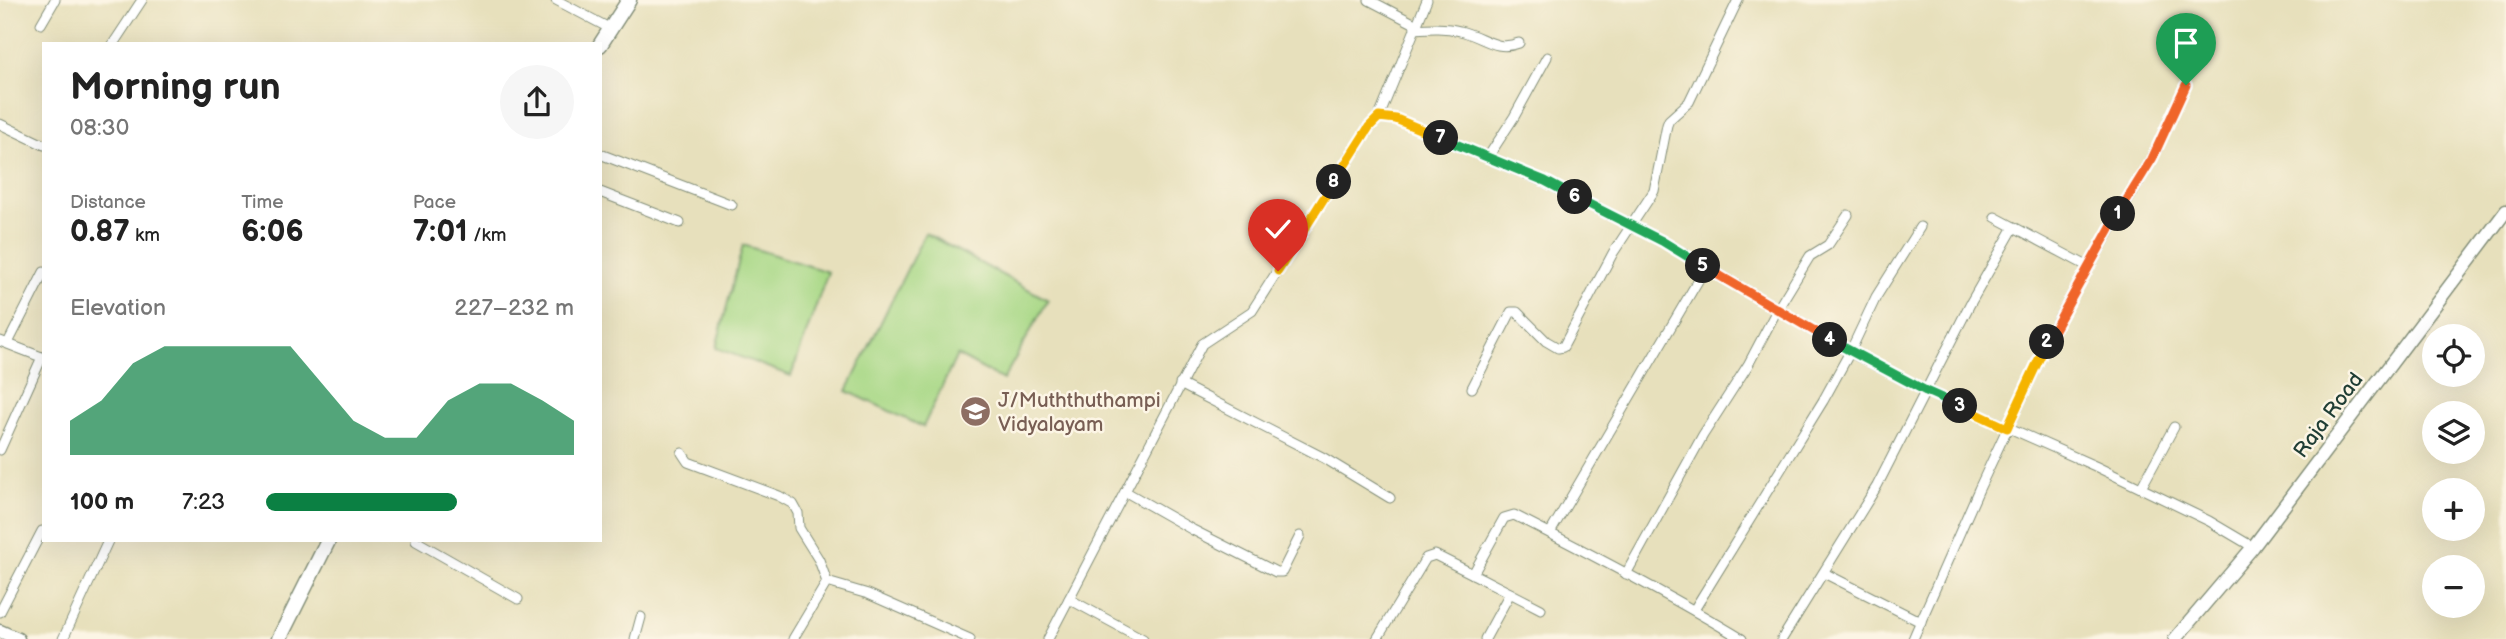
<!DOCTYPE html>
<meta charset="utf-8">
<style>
body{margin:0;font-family:"Balsamiq Sans",sans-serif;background:#f6f6f6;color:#222;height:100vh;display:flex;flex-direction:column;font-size:26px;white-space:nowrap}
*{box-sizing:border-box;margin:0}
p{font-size:23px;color:#767676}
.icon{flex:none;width:38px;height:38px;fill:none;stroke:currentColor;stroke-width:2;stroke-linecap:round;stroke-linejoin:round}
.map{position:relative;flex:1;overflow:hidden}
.panel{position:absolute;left:42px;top:42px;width:560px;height:500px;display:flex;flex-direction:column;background:#fff;border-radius:0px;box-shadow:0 7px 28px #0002}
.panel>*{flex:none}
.fabs{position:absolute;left:2422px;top:324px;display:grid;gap:14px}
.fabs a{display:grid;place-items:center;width:63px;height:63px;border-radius:50%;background:#fff;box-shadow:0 7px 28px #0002;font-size:35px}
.pin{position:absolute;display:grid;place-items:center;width:60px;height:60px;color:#fff;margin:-72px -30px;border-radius:50% 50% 50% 0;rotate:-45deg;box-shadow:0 0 7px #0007}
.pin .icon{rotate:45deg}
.km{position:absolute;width:35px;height:35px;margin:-18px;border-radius:50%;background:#222;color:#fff;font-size:19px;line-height:35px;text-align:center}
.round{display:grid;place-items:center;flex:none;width:74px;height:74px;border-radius:37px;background:#f6f6f6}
.head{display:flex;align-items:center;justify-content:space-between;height:119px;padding:0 28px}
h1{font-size:38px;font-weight:700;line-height:52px}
.figures{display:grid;grid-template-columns:repeat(3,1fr);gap:10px;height:119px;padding:7px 28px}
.figures div{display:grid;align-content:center}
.figures b{font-size:30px;font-weight:700}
.figures small{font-size:19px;font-weight:400}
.figures p{font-size:19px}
.chart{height:196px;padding:14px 28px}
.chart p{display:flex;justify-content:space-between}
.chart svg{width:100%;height:126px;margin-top:7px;fill:#0b8043;opacity:.7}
ul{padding:0 28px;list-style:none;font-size:23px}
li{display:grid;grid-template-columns:112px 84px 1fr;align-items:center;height:52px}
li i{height:18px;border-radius:9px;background:#0b8043}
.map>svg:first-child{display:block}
</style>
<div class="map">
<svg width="2506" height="639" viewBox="0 0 2506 639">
<rect width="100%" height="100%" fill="#fcf5e5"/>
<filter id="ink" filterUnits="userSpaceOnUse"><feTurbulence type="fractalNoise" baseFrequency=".0143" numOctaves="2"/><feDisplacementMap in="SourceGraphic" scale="14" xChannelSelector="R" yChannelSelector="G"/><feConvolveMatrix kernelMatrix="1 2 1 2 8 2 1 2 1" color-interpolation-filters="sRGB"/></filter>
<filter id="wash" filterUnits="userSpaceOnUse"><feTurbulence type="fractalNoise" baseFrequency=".00686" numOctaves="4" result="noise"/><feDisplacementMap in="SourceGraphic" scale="28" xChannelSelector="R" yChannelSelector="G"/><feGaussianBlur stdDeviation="1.57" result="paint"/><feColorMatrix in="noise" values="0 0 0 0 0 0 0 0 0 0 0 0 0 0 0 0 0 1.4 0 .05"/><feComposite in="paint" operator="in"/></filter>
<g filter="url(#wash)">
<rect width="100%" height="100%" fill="#e7e0bc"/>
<!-- green -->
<g fill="#a8d886" stroke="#648a5d" stroke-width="2">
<path d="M 925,233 L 1048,300 L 1003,380 L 957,355 L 923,427 L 847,391 Z"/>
<path d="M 743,245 L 828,272 L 791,376 L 716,348 Z"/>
</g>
</g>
<g filter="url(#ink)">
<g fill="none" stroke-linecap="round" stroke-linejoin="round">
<defs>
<g id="street">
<path d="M 556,0 L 611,29"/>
<path d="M 1369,0 L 1417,25"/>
<path d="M 41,24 L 55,0"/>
<path d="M 1415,29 C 1430,28 1445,27 1460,31 C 1483,36 1495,52 1519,43"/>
<path d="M 113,44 L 142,0"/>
<path d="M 1379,117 L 1427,0"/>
<path d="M 0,124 L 44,145"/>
<path d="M 600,154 L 732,205"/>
<path d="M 1488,157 L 1514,117 L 1547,57"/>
<path d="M 600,192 L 680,223"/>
<path d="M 1995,217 L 2089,267"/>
<path d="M 0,341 L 44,358"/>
<path d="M 8,343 L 44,272"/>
<path d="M 1180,384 L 1324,458 L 1390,498"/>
<path d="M 1472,388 L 1511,312 L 1517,312 L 1546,341 L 1558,348 L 1563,347 L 1613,253 L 1654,191 L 1667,125 L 1669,120 L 1689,102 L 1738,0"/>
<path d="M 0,450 L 42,357"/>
<path d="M 682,453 L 688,462 L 779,496 L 793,504 L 798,513 L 799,528 L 819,560 L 827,582"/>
<path d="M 2141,488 L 2174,427"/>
<path d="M 1126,492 L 1193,530 L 1276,572 L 1282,572 L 1300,536"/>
<path d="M 1550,533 L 1706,267"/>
<path d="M 416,541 L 518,599"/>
<path d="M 1824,573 L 1921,622"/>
<path d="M 1473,574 L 1541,609"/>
<path d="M 1626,574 L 1703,435 L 1748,365 L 1777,310 L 1810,256 L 1828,245 L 1848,215"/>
<path d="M 1069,599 L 1143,639"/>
<path d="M 1694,610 L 1823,401 L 1850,352 L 1876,297 L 1920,227"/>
<path d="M 0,612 L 42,531"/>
<path d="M 63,639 L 108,541"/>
<path d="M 635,639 L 641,617"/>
<path d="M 793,639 L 827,582 L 868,594 L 970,639"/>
<path d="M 1048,639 L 1202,344 L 1252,311 L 1369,127 L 1379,117 L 1396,119 L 1545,182 L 1662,241 L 1850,352 L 1926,391 L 2095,466 L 2209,521 L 2253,547"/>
<path d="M 1377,639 L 1426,558 L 1435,555 L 1473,574 L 1504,518 L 1514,515 C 1591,554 1668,594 1742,639"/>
<path d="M 1485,639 L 1510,593"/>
<path d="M 1782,639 L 1877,486 L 1970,304 L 2014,227"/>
<path d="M 1913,639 L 1979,489 L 2058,320 L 2152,159 L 2186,85"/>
</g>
<g id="secondary">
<path d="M 0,631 L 18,639"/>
<path d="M 2175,639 L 2253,547 L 2506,211"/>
</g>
<g id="primary">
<path d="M 600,45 L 629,0"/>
<path d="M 279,639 L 328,541"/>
</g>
</defs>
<!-- street casing -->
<use href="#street" stroke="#838e78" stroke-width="11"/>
<!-- secondary casing -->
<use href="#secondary" stroke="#838e78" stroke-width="15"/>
<!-- primary casing -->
<use href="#primary" stroke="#838e78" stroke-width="17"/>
<!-- street -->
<use href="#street" stroke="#fff" stroke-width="9"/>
<!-- secondary -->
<use href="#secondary" stroke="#fff" stroke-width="12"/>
<!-- primary -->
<use href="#primary" stroke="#fff" stroke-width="14"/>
</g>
</g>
<g fill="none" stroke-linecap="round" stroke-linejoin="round" filter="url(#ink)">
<defs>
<path id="split-1" d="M 2118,214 L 2152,159 L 2186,85"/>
<path id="split-2" d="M 2047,342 L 2118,214"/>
<path id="split-3" d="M 1960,406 L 2007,428 L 2047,342"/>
<path id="split-4" d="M 1830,340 L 1926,391 L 1960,406"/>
<path id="split-5" d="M 1703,266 L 1830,340"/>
<path id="split-6" d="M 1575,197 L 1662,241 L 1703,266"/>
<path id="split-7" d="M 1441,138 L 1545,181 L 1575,197"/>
<path id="split-8" d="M 1334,182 L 1369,127 L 1379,117 L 1396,119 L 1441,138"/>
<path id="split-9" d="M 1278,271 L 1334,182"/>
</defs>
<!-- split-1 casing -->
<use href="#split-1" stroke="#fff" stroke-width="14"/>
<!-- split-2 casing -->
<use href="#split-2" stroke="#fff" stroke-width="14"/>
<!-- split-3 casing -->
<use href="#split-3" stroke="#fff" stroke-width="14"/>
<!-- split-4 casing -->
<use href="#split-4" stroke="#fff" stroke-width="14"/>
<!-- split-5 casing -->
<use href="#split-5" stroke="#fff" stroke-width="14"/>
<!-- split-6 casing -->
<use href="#split-6" stroke="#fff" stroke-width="14"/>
<!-- split-7 casing -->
<use href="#split-7" stroke="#fff" stroke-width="14"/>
<!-- split-8 casing -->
<use href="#split-8" stroke="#fff" stroke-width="14"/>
<!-- split-9 casing -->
<use href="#split-9" stroke="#fff" stroke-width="14"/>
<!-- split-1 -->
<use href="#split-1" stroke="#f0652b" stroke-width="9"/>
<!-- split-2 -->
<use href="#split-2" stroke="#f0652b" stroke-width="9"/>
<!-- split-3 -->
<use href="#split-3" stroke="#f5b400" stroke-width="9"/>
<!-- split-4 -->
<use href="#split-4" stroke="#22a559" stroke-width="9"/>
<!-- split-5 -->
<use href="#split-5" stroke="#f0652b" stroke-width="9"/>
<!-- split-6 -->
<use href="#split-6" stroke="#22a559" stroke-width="9"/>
<!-- split-7 -->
<use href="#split-7" stroke="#22a559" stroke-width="9"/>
<!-- split-8 -->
<use href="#split-8" stroke="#f5b400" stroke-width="9"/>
<!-- split-9 -->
<use href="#split-9" stroke="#f5b400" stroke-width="9"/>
</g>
<!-- icons -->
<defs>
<symbol id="school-disc" viewBox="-11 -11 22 22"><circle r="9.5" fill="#8d6e63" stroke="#fcf5e5"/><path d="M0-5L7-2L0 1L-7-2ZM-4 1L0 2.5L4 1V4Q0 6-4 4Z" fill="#fff"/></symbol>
</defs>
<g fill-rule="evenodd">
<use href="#school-disc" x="958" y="394" width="35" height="35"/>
</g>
<g text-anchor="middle" stroke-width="5" stroke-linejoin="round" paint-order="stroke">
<!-- education labels -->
<g font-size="21" fill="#785e54" stroke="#fcf5e5" text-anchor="start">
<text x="998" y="407">J/Muththuthampi<tspan x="998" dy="24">Vidyalayam</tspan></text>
</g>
<!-- street labels -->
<g font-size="21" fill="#1f3d34" stroke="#fcf5e5">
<text transform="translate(2328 415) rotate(-53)" y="7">Raja Road</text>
</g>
</g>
</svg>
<div class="fabs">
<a><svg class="icon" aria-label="locate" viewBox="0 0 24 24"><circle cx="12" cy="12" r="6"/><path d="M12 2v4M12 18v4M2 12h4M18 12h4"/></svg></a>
<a><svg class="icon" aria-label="layers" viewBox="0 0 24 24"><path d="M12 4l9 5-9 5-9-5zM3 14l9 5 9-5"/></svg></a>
<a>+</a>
<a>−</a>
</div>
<div class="pin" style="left:2186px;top:85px;background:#1e9e55"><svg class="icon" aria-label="arrive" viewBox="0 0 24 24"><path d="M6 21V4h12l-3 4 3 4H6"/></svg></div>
<div class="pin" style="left:1278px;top:271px;background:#d93025"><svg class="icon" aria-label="check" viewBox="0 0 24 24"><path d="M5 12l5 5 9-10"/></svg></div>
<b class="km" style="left:2118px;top:214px">1</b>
<b class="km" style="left:2047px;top:342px">2</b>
<b class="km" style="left:1960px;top:406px">3</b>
<b class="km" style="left:1830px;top:340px">4</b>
<b class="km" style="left:1703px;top:266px">5</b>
<b class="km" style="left:1575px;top:197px">6</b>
<b class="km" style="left:1441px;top:138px">7</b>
<b class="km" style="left:1334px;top:182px">8</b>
<section class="panel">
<div class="head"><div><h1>Morning run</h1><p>08:30</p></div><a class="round"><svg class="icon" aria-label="share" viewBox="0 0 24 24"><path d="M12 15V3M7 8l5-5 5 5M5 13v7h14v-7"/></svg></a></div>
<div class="figures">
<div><p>Distance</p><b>0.87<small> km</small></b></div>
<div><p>Time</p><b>6:06</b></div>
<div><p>Pace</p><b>7:01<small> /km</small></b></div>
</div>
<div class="chart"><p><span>Elevation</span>227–232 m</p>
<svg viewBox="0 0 160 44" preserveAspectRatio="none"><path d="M0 44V32L10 25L20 12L30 6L40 6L50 6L60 6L70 6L80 19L90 32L100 38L110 38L120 25L130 19L140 19L150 25L160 32V44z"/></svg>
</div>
<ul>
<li><b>100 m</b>7:23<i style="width:62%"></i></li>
</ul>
</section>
</div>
